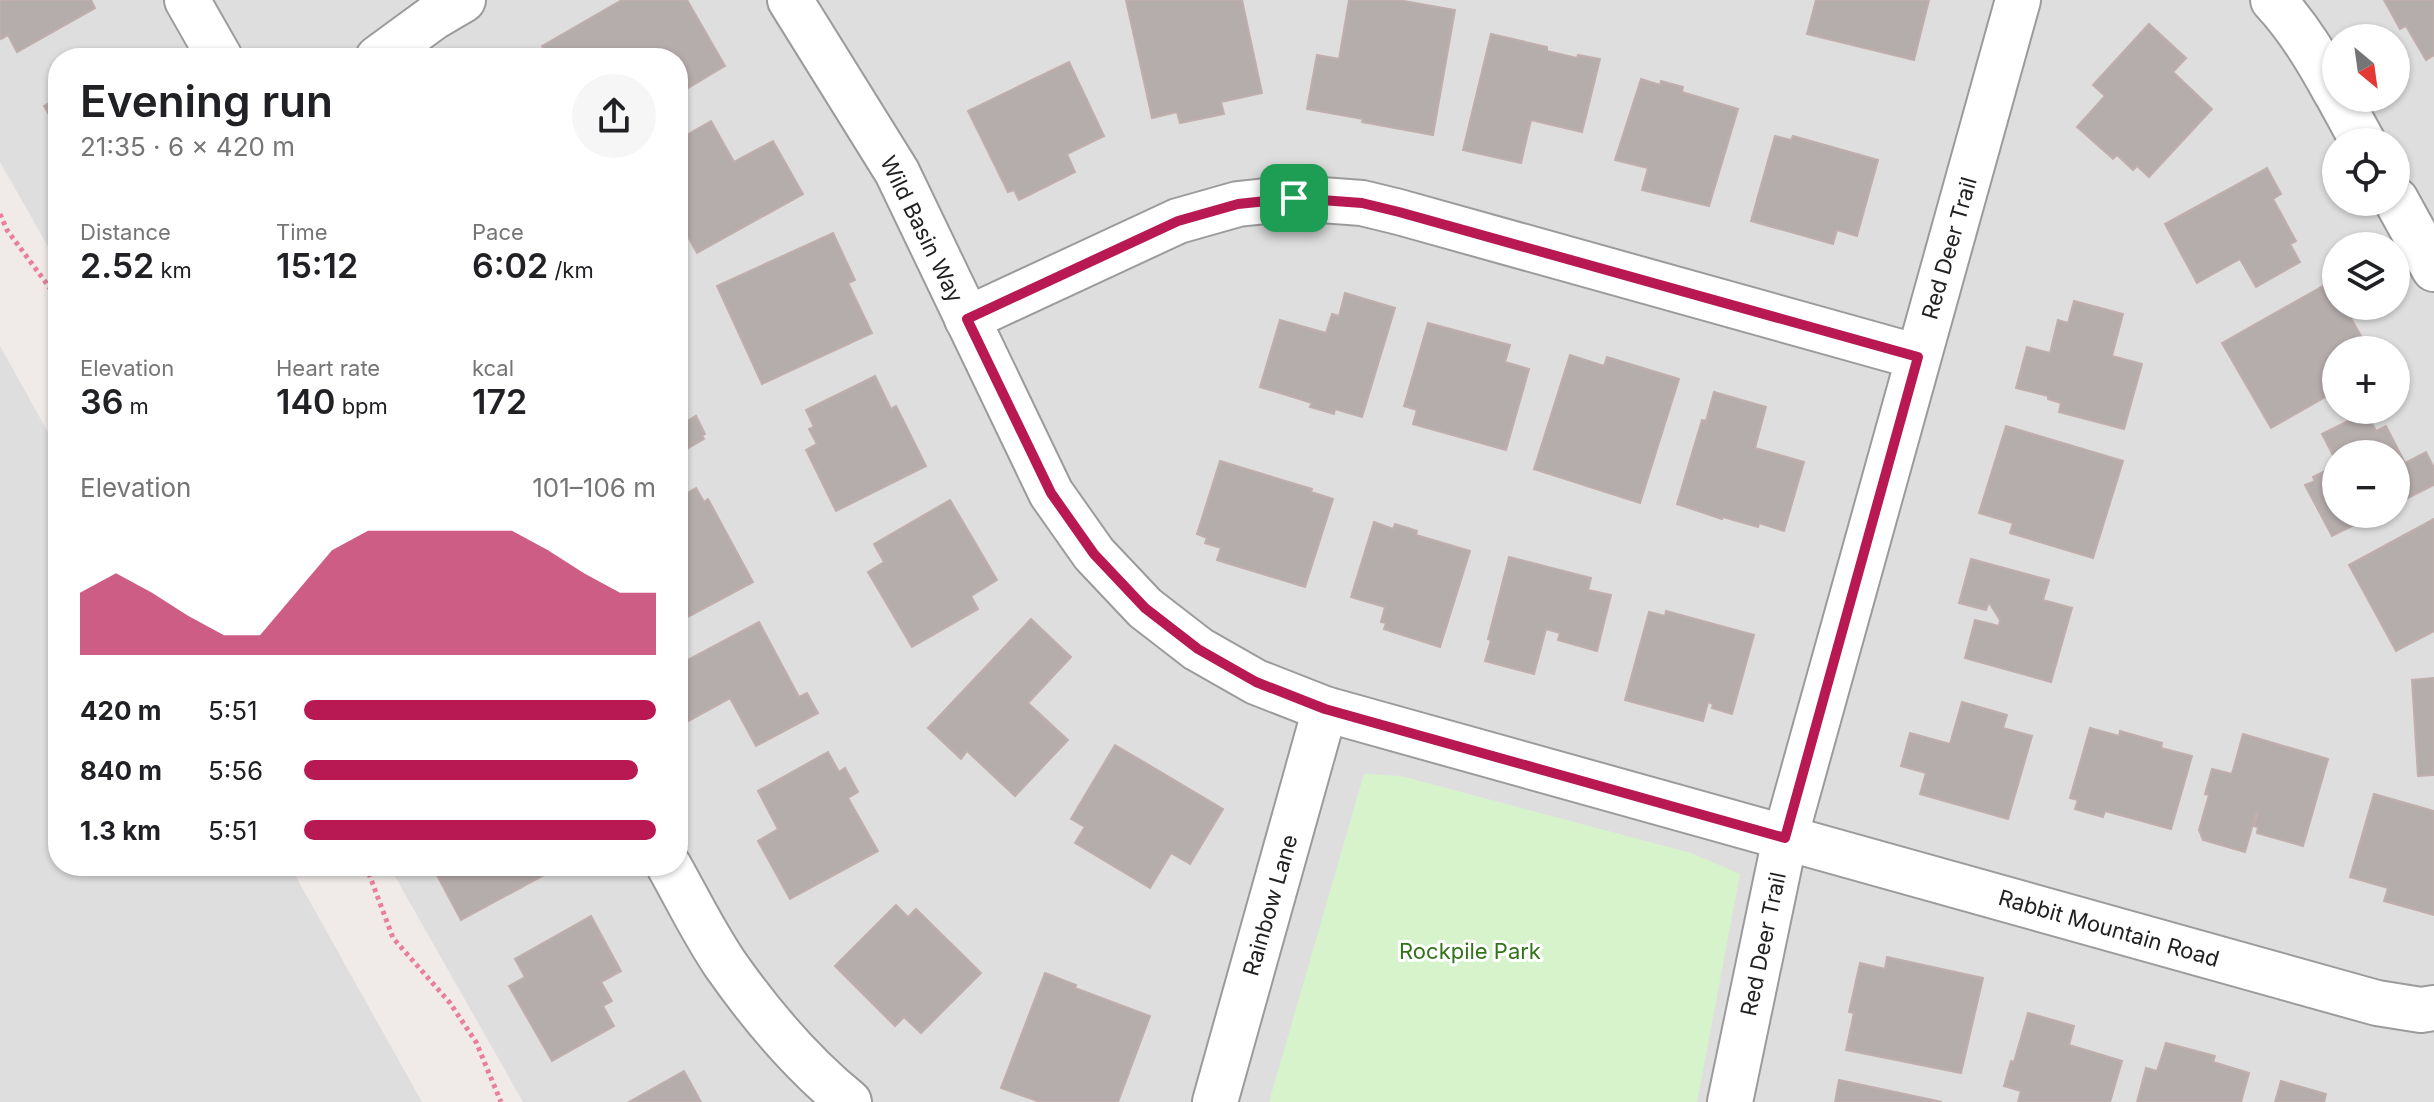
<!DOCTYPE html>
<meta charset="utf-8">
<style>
body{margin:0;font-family:Inter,sans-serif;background:#f6f6f6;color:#202124;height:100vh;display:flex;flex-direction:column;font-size:30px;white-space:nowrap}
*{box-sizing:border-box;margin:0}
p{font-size:26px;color:#757577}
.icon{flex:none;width:44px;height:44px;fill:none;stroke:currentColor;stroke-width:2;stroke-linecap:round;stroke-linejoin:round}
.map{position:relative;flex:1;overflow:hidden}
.sheet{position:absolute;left:48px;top:48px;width:640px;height:828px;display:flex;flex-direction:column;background:#fff;border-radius:32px;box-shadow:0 2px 6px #0004}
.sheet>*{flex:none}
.needle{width:52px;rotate:151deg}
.fabs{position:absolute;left:2322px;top:24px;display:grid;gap:16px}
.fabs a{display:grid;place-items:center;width:88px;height:88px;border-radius:50%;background:#fff;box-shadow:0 2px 6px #0004;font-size:40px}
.pin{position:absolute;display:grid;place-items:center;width:68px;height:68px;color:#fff;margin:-34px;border-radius:16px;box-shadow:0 4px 12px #0006}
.round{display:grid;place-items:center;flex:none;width:84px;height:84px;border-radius:42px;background:#f6f6f6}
.head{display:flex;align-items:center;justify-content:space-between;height:136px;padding:0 32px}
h1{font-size:44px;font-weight:600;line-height:60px}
.figures{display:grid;grid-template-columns:repeat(3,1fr);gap:12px;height:136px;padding:8px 32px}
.figures div{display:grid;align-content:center}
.figures b{font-size:34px;font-weight:600}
.figures small{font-size:22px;font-weight:400}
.figures p{font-size:22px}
.chart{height:224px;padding:16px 32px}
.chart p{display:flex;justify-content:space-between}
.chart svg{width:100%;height:144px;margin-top:8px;fill:#b81952;opacity:.7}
ul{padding:0 32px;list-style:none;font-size:26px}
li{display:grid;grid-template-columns:128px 96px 1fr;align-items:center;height:60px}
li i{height:20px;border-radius:10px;background:#b81952}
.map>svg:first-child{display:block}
</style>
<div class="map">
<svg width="2434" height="1102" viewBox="0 0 2434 1102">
<rect width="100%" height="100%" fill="#f0ebe9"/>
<!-- residential -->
<g fill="#dfdede" fill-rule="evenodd">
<path d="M 0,0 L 2434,0 L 2434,1102 L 523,1102 L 389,866 L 678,866 L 678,58 L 58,58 L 58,264 L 0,162 ZM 2336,38 L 2396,38 L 2396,98 L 2336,98 ZM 2336,142 L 2396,142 L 2396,202 L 2336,202 ZM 2336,246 L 2396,246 L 2396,306 L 2336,306 ZM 2336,350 L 2396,350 L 2396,410 L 2336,410 ZM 2336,454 L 2396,454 L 2396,514 L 2336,514 Z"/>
<path d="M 0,346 L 58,450 L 58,866 L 290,866 L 422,1102 L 0,1102 Z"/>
</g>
<!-- park -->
<path fill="#d7f3cc" d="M 1364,774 L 1401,776 L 1691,853 L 1740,874 L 1697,1102 L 1269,1102 Z"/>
<!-- building -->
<g fill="#b5acac" stroke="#c0aead" stroke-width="2">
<path d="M 0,0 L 91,0 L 95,8 L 17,52 L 8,35 L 1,39 L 0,37 Z"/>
<path d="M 622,0 L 687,0 L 725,66 L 678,94 L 678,58 L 549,58 L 542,46 Z"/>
<path d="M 1126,0 L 1242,0 L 1262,93 L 1221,102 L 1224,114 L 1180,123 L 1177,112 L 1152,118 Z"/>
<path d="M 1349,0 L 1398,0 L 1455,10 L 1433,135 L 1362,122 L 1363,119 L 1307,109 L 1317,55 L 1339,59 Z"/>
<path d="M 1816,0 L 1929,0 L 1914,60 L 1807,34 Z"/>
<path d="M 2384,0 L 2434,0 L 2434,55 L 2426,60 L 2406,26 L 2400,29 Z"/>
<path d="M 2149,24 L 2186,58 L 2173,72 L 2212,109 L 2149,177 L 2137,166 L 2133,170 L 2117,155 L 2113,159 L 2077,127 L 2105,96 L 2093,85 Z"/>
<path d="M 1491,34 L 1547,47 L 1547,51 L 1577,58 L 1578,55 L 1600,59 L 1582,132 L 1531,120 L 1521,163 L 1463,150 Z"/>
<path d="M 1069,62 L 1104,136 L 1067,154 L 1075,172 L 1019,200 L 1014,190 L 1008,192 L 968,111 Z"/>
<path d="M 1641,79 L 1660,85 L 1661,81 L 1683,87 L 1682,92 L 1738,109 L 1709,206 L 1642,190 L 1648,168 L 1615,160 Z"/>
<path d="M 58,98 L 58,131 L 44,106 Z"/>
<path d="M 711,121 L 734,162 L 773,141 L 803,194 L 697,253 L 687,235 L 682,238 L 678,230 L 678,140 Z"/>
<path d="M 1775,136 L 1791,140 L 1793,136 L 1878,160 L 1857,236 L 1837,230 L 1833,244 L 1751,221 Z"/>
<path d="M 2267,168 L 2281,194 L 2273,199 L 2296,241 L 2290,244 L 2300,262 L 2256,287 L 2240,259 L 2197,283 L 2165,224 Z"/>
<path d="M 833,233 L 855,280 L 848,283 L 872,333 L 762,384 L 717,286 Z"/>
<path d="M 2330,282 L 2336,292 L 2336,306 L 2344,306 L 2369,350 L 2336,350 L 2336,391 L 2271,428 L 2222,343 Z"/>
<path d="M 1345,293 L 1395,308 L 1362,417 L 1335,409 L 1334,414 L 1310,407 L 1312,403 L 1260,387 L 1280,320 L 1326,333 L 1332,314 L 1339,316 Z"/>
<path d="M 2074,301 L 2123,314 L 2112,356 L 2142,364 L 2124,429 L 2059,412 L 2061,403 L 2048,399 L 2048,396 L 2016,388 L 2027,347 L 2050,353 L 2058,320 L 2068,323 Z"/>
<path d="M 1428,323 L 1510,345 L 1505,362 L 1529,369 L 1506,450 L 1413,424 L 1417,410 L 1404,406 Z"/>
<path d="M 1570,355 L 1604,366 L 1607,357 L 1679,379 L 1640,503 L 1534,469 Z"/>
<path d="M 875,376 L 891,409 L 896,406 L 926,466 L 836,511 L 806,450 L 817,444 L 809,429 L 814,427 L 806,410 Z"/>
<path d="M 1714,392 L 1766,407 L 1755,448 L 1804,462 L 1784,531 L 1759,523 L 1758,527 L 1723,517 L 1722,519 L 1677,504 L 1702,420 L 1706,421 Z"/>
<path d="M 678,406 L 687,421 L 696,416 L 705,434 L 702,436 L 704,439 L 678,454 Z"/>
<path d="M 2366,412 L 2376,431 L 2386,426 L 2405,463 L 2426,452 L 2434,468 L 2434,485 L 2396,504 L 2396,454 L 2336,454 L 2336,461 L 2322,434 Z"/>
<path d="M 2006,426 L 2123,461 L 2093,558 L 2010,533 L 2013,523 L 1979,513 Z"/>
<path d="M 1220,461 L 1312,489 L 1311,492 L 1333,499 L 1305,587 L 1217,560 L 1221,548 L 1205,543 L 1207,538 L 1197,534 Z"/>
<path d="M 2336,469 L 2336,514 L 2376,514 L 2332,536 L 2305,485 L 2315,481 L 2313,477 L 2325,471 L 2327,474 Z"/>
<path d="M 696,488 L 704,502 L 708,499 L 753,582 L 680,621 L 678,616 L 678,498 Z"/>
<path d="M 950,500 L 997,580 L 971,596 L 978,609 L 912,647 L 868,572 L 884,562 L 874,544 Z"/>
<path d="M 2434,519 L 2434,631 L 2396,651 L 2349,565 Z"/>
<path d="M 1374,522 L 1393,529 L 1395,524 L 1417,531 L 1416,535 L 1470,551 L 1440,647 L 1384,629 L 1386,623 L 1381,622 L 1385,607 L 1351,597 Z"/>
<path d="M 1509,557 L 1591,578 L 1588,590 L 1611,595 L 1597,651 L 1558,640 L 1560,633 L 1546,629 L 1534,674 L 1485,661 L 1491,640 L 1488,639 Z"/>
<path d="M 1971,559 L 2049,580 L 2043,600 L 2072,608 L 2051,682 L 1965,658 L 1975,620 L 1999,626 L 2000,620 L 1990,604 L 1988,604 L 1986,610 L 1959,603 Z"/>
<path d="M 1666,611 L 1754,635 L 1732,714 L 1712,708 L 1713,704 L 1708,702 L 1703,721 L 1625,700 L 1649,612 L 1665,616 Z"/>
<path d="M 1031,619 L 1071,657 L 1028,703 L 1068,740 L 1015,796 L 967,751 L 961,759 L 928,728 Z"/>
<path d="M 759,622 L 799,697 L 807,693 L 818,713 L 756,746 L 730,698 L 681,725 L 678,719 L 678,665 Z"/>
<path d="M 2434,678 L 2434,775 L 2418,776 L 2412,680 Z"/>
<path d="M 1962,702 L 2007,715 L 2003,728 L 2032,736 L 2008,819 L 1920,794 L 1926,773 L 1901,766 L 1910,733 L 1950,744 Z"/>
<path d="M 2090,728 L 2119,736 L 2120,731 L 2162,743 L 2161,748 L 2192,756 L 2171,829 L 2105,811 L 2103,817 L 2075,809 L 2078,800 L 2070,798 Z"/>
<path d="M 2243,734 L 2328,759 L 2303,846 L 2257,833 L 2258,827 L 2254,826 L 2258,814 L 2256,813 L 2245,852 L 2203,840 L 2199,830 L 2209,795 L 2205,794 L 2212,769 L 2232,774 Z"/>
<path d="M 1115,745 L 1223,809 L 1190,864 L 1171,853 L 1150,888 L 1075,843 L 1085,827 L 1071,819 Z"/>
<path d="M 828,752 L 839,772 L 845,768 L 858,792 L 848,798 L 878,851 L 790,899 L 758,841 L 778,829 L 758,791 Z"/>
<path d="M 2374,794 L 2434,811 L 2434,915 L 2384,901 L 2388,888 L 2350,877 Z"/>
<path d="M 432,866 L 539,866 L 544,875 L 461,920 Z"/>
<path d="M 896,905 L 908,917 L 916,909 L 981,973 L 921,1033 L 904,1017 L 895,1026 L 835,966 Z"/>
<path d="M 591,916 L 621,971 L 601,982 L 612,1001 L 603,1006 L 614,1026 L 552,1061 L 509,986 L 525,977 L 515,959 Z"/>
<path d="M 1887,957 L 1983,978 L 1961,1073 L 1846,1050 L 1854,1013 L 1849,1012 L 1860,963 L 1885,969 Z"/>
<path d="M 1045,973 L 1076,985 L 1075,988 L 1150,1016 L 1118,1102 L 1040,1102 L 1001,1088 Z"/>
<path d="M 2028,1013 L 2074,1026 L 2069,1045 L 2122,1061 L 2110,1102 L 2018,1102 L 2021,1091 L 2004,1086 L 2011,1061 L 2014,1062 Z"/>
<path d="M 2166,1043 L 2215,1056 L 2213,1062 L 2249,1073 L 2241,1102 L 2137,1102 L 2146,1068 L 2157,1071 Z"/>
<path d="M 684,1071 L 701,1102 L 629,1102 Z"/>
<path d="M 1839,1080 L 1942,1102 L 1835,1102 Z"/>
<path d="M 2281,1081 L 2326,1094 L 2324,1102 L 2275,1102 Z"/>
</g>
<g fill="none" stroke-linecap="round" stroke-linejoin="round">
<defs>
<g id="minor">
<path d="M 187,0 L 220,58"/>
<path d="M 790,0 L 897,172 L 1051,493 L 1094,554 L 1145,608 L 1198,649 L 1256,682 L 1325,709 L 2377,1003 L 2421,1010 L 2434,1008"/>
<path d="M 2273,0 C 2299,28 2318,60 2336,93"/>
<path d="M 378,58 L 434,17 L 463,0"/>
<path d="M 2339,98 L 2363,142"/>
<path d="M 2396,200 L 2434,269"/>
<path d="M 967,319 L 1178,221 L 1238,204 L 1294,198 L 1362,203 L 1399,212 L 1918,357"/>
<path d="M 669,866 C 687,898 704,933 725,964 C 760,1014 801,1063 849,1102"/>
<path d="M 1215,1102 L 1325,709"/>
<path d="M 1730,1102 L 1785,838 L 2018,0"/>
</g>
</defs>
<!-- minor casing -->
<use href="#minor" stroke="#9b9b9b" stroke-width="48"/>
<!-- path -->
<g stroke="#e9809b" stroke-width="5" stroke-dasharray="4 4" stroke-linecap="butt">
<path d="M 0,214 L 7,230 L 58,299"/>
<path d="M 366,866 L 393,938 L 450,1003 L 476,1042 L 501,1102"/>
</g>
<!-- minor -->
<use href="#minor" stroke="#fff" stroke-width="44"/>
</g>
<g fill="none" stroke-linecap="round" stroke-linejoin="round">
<defs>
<path id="route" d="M 1294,198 L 1362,203 L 1399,212 L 1918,357 L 1785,838 L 1325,709 L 1256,682 L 1198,649 L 1145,608 L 1094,554 L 1051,493 L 967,319 L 1178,221 L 1238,204 Z"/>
</defs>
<!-- route casing -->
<use href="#route" stroke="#fff" stroke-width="16"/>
<!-- route -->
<use href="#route" stroke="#b81952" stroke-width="10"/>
</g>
<g text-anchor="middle" stroke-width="6" stroke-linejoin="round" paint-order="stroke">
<!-- street labels -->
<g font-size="22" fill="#212121" stroke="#fff">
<text transform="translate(922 229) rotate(64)" y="8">Wild Basin Way</text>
<text transform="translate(1949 248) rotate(-74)" y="8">Red Deer Trail</text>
<text transform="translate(1270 905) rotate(-74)" y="8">Rainbow Lane</text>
<text transform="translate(2109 928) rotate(16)" y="8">Rabbit Mountain Road</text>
<text transform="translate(1763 944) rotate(-78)" y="8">Red Deer Trail</text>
</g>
<!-- park labels -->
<g font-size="22" fill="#33731a" stroke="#fff">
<text x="1470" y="959">Rockpile Park</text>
</g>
</g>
</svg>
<div class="fabs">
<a><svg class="needle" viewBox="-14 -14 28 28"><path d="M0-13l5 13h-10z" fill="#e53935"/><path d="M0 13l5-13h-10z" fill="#757577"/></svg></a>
<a><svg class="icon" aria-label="locate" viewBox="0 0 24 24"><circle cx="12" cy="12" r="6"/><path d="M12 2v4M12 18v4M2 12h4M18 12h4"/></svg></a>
<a><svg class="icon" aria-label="layers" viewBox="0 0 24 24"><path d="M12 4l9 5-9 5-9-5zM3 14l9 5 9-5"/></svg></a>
<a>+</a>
<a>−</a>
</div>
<div class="pin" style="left:1294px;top:198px;background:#1e9e55"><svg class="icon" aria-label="arrive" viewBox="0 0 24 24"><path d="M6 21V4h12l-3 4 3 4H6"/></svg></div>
<section class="sheet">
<div class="head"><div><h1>Evening run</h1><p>21:35 · 6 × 420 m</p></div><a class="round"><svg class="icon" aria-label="share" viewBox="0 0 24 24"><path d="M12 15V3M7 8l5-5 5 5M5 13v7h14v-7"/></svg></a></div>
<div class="figures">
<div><p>Distance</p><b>2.52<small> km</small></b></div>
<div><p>Time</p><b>15:12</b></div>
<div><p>Pace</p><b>6:02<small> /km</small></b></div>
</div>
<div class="figures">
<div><p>Elevation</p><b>36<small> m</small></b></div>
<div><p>Heart rate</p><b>140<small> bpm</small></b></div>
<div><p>kcal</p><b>172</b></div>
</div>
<div class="chart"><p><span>Elevation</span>101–106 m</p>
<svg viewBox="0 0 160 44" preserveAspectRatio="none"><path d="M0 44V25L10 19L20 25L30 32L40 38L50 38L60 25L70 12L80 6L90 6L100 6L110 6L120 6L130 12L140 19L150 25L160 25V44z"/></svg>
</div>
<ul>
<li><b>420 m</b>5:51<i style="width:100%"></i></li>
<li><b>840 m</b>5:56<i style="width:95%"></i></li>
<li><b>1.3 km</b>5:51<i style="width:100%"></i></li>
</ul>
</section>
</div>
